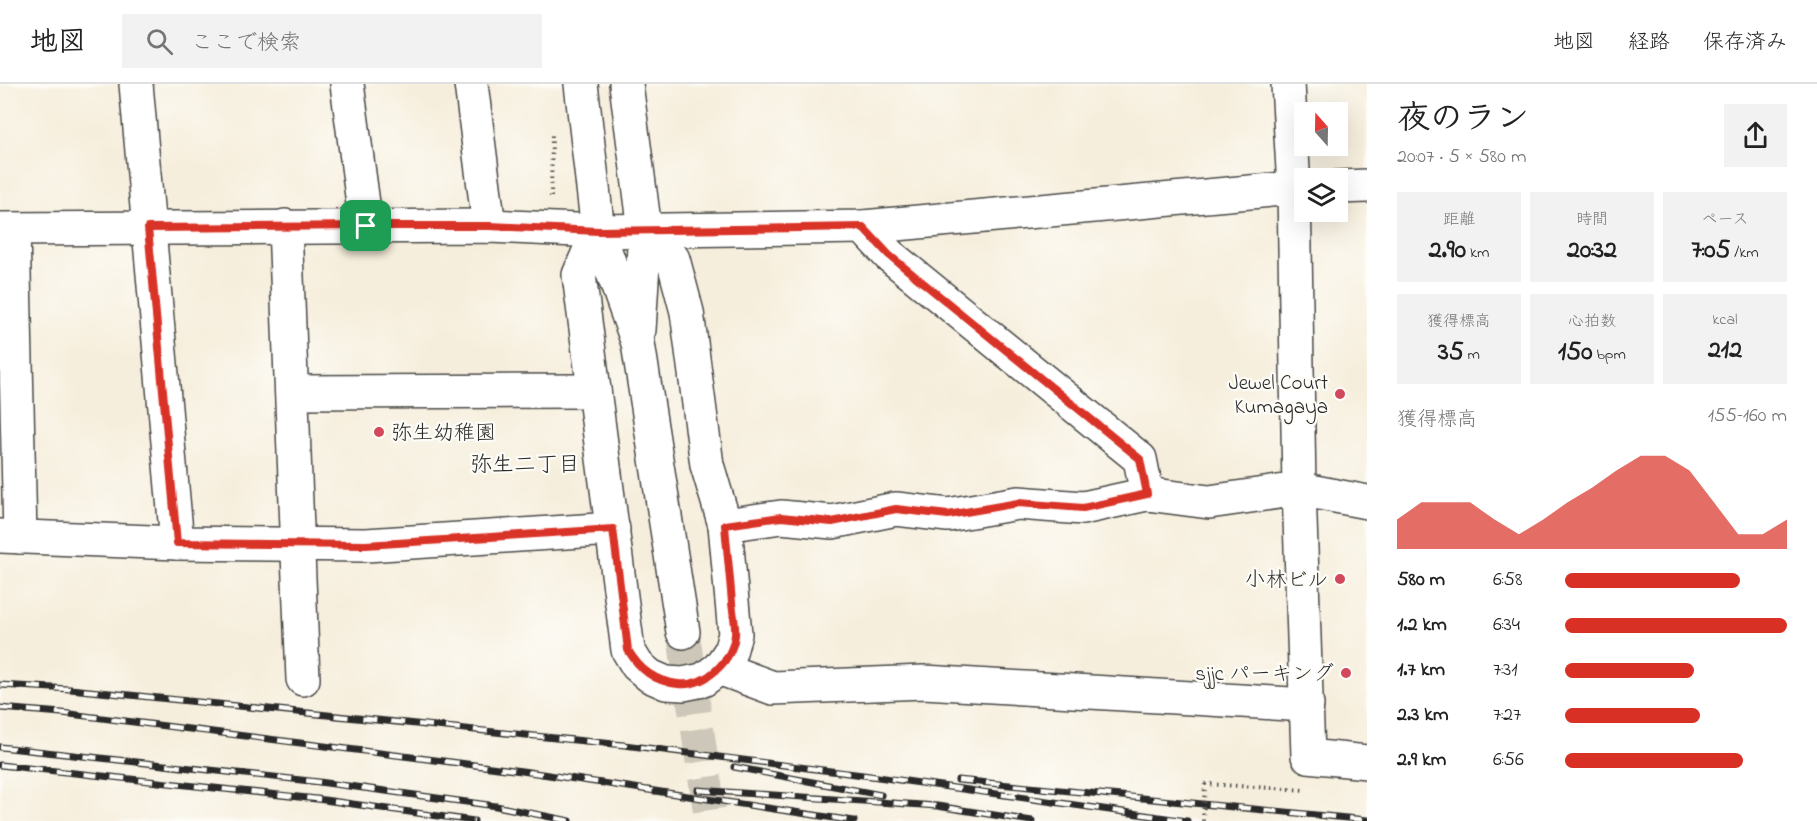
<!DOCTYPE html>
<html lang="ja">
<meta charset="utf-8">
<style>
body{margin:0;font-family:"Indie Flower","Klee One",sans-serif;background:#f2f2f2;color:#222;height:100vh;display:flex;flex-direction:column;font-size:22px;white-space:nowrap}
*{box-sizing:border-box;margin:0}
p{font-size:20px;color:#767676}
.icon{flex:none;width:33px;height:33px;fill:none;stroke:currentColor;stroke-width:2;stroke-linecap:round;stroke-linejoin:round}
.map{position:relative;flex:1;overflow:hidden}
.details{display:flex;flex-direction:column;background:#fff;width:450px}
.details>*{flex:none}
.needle{width:39px;rotate:340deg}
.fabs{position:absolute;left:1294px;top:18px;display:grid;gap:12px}
.fabs a{display:grid;place-items:center;width:54px;height:54px;border-radius:0px;background:#fff;box-shadow:0 6px 24px #0002;font-size:30px}
.pin{position:absolute;display:grid;place-items:center;width:51px;height:51px;color:#fff;margin:-26px;border-radius:12px;box-shadow:0 3px 9px #0006}
.round{display:grid;place-items:center;flex:none;width:63px;height:63px;border-radius:0px;background:#f2f2f2}
.headline{display:flex;align-items:center;justify-content:space-between;height:102px;padding:0 30px}
h1{font-size:33px;font-weight:800;line-height:45px}
.figures{display:grid;grid-template-columns:repeat(3,1fr);gap:9px;height:102px;padding:6px 30px}
.figures div{display:grid;align-content:center;border-radius:0px;background:#f2f2f2;text-align:center}
.figures b{font-size:26px;font-weight:800}
.figures small{font-size:16px;font-weight:400}
.figures p{font-size:16px}
.chart{height:168px;padding:12px 30px}
.chart p{display:flex;justify-content:space-between}
.chart svg{width:100%;height:108px;margin-top:6px;fill:#d93025;opacity:.7}
ul{padding:0 30px;list-style:none;font-size:20px}
li{display:grid;grid-template-columns:96px 72px 1fr;align-items:center;height:45px}
li i{height:15px;border-radius:8px;background:#d93025}
header{display:flex;align-items:center;gap:36px;box-sizing:border-box;height:84px;padding:0 30px;background:#fff;border-bottom:2px solid #e0e0e0}
header strong{font-size:28px}
nav{display:flex;gap:33px;margin-inline-start:auto;font-size:21px}
.search{width:420px;height:54px;background:#f2f2f2;display:flex;align-items:center;gap:15px;box-sizing:border-box;padding:0 21px;border-radius:0px;color:#767676;font-size:22px}
main{display:flex;flex:1;min-height:0}
.map>svg:first-child{display:block}
</style>
<header>
<strong>地図</strong>
<div class="search"><svg class="icon" aria-label="search" viewBox="0 0 24 24"><circle cx="10" cy="10" r="6"/><path d="M15 15l6 6"/></svg>ここで検索</div>
<nav><a>地図</a><a>経路</a><a>保存済み</a></nav>
</header>
<main>
<div class="map">
<svg width="1367" height="737" viewBox="0 0 1367 737">
<rect width="100%" height="100%" fill="#fdfcf7"/>
<filter id="ink" filterUnits="userSpaceOnUse"><feTurbulence type="fractalNoise" baseFrequency=".0167" numOctaves="2"/><feDisplacementMap in="SourceGraphic" scale="12" xChannelSelector="R" yChannelSelector="G"/><feConvolveMatrix kernelMatrix="1 2 1 2 8 2 1 2 1" color-interpolation-filters="sRGB"/></filter>
<filter id="wash" filterUnits="userSpaceOnUse"><feTurbulence type="fractalNoise" baseFrequency=".008" numOctaves="4" result="noise"/><feDisplacementMap in="SourceGraphic" scale="24" xChannelSelector="R" yChannelSelector="G"/><feGaussianBlur stdDeviation="1.35" result="paint"/><feColorMatrix in="noise" values="0 0 0 0 0 0 0 0 0 0 0 0 0 0 0 0 0 1.4 0 .05"/><feComposite in="paint" operator="in"/></filter>
<g filter="url(#wash)">
<rect width="100%" height="100%" fill="#f6eedc"/>
</g>
<g filter="url(#ink)">
<g fill="none" stroke-linecap="round" stroke-linejoin="round">
<!-- minor-tunnel -->
<path stroke="#cdc7b9" stroke-width="33" stroke-dasharray="33 16" stroke-linecap="butt" d="M 683,548 L 711,737"/>
<defs>
<g id="minor">
<path d="M 136,0 L 177,459"/>
<path d="M 347,0 L 366,142"/>
<path d="M 471,0 L 489,142"/>
<path d="M 581,0 L 598,147 L 638,259 L 683,548"/>
<path d="M 626,0 L 645,146 L 639,246"/>
<path d="M 1288,0 L 1294,103 L 1299,405 L 1308,672 L 1367,678"/>
<path d="M 1338,103 L 1367,102"/>
<path d="M 285,142 L 303,595"/>
<path d="M 863,143 L 889,171 L 1140,375 L 1147,410"/>
<path d="M 0,145 L 489,142 L 598,147 L 863,143 L 1305,103"/>
<path d="M 13,145 L 20,453"/>
<path d="M 598,147 L 579,191 L 628,566 L 637,581 L 650,592 L 666,599 L 683,600 L 703,596 L 719,584 L 730,568 L 735,550 L 725,441 L 707,381 L 687,228 L 673,175 L 645,146"/>
<path d="M 292,308 L 594,307"/>
<path d="M 725,441 L 781,433 L 832,438 L 896,425 L 948,431 L 1018,419 L 1083,424 L 1147,410 L 1209,418 L 1299,405 L 1367,418"/>
<path d="M 0,452 L 177,459 L 366,461 L 613,445"/>
<path d="M 719,584 L 773,604 L 924,598 L 1307,621"/>
</g>
</defs>
<!-- minor casing -->
<use href="#minor" stroke="#494846" stroke-width="36"/>
<!-- path -->
<g stroke="#494846" stroke-width="4" stroke-dasharray="1.5 4.5" stroke-linecap="butt">
<path d="M 551,113 L 552,51"/>
<path d="M 1205,700 L 1306,706"/>
</g>
<!-- minor -->
<use href="#minor" stroke="#fff" stroke-width="33"/>
<defs>
<g id="rail">
<path d="M 0,601 L 70,605 L 624,661 L 871,692 L 1187,737"/>
<path d="M 0,624 L 62,629 L 522,687 L 854,737"/>
<path d="M 0,663 L 319,698 L 496,722 L 570,737"/>
<path d="M 0,681 L 317,715 L 474,737"/>
<path d="M 734,683 L 881,711"/>
<path d="M 958,696 L 1367,736"/>
<path d="M 698,706 L 937,722 L 1032,737"/>
</g>
</defs>
<!-- rail casing -->
<use href="#rail" stroke="#2b2b2b" stroke-width="7"/>
<!-- rail -->
<use href="#rail" stroke="#fdfcf7" stroke-width="4.5" stroke-dasharray="14" stroke-linecap="butt"/>
<!-- path-bridge -->
<path stroke="#494846" stroke-width="4" stroke-dasharray="1.5 4.5" stroke-linecap="butt" d="M 1203,737 L 1205,700"/>
</g>
</g>
<g fill="none" stroke-linecap="round" stroke-linejoin="round" filter="url(#ink)">
<defs>
<path id="route" d="M 366,142 L 489,142 L 598,147 L 863,143 L 889,171 L 1140,375 L 1147,410 L 1083,424 L 1018,419 L 948,431 L 896,425 L 832,438 L 781,433 L 725,441 C 727,467 730,493 732,519 C 733,529 736,541 735,551 C 732,577 706,603 678,600 C 654,597 640,586 628,566 L 613,445 L 366,461 L 177,459 L 148,144 Z"/>
</defs>
<!-- route casing -->
<use href="#route" stroke="#fff" stroke-width="12"/>
<!-- route -->
<use href="#route" stroke="#d93025" stroke-width="8"/>
</g>
<!-- markers -->
<g fill="#d1495b" stroke="#fdfcf7" stroke-width="2">
<circle cx="1340" cy="310" r="6"/>
<circle cx="379" cy="348" r="6"/>
<circle cx="1340" cy="495" r="6"/>
<circle cx="1346" cy="589" r="6"/>
</g>
<g text-anchor="middle" stroke-width="4.5" stroke-linejoin="round" paint-order="stroke">
<!-- poi labels -->
<g font-size="21" fill="#2b2b2b" stroke="#fdfcf7" text-anchor="end">
<text x="1328" y="305">Jewel Court<tspan x="1328" dy="24">Kumagaya</tspan></text>
<text x="391" y="355" text-anchor="start">弥生幼稚園</text>
<text x="1328" y="502">小林ビル</text>
<text x="1334" y="596">sjjc パーキング</text>
</g>
<!-- neighbourhood labels -->
<g font-size="22" fill="#2b2b2b" stroke="#fdfcf7">
<text x="525" y="387">弥生二丁目</text>
</g>
</g>
</svg>
<div class="fabs">
<a><svg class="needle" viewBox="-14 -14 28 28"><path d="M0-13l5 13h-10z" fill="#e53935"/><path d="M0 13l5-13h-10z" fill="#767676"/></svg></a>
<a><svg class="icon" aria-label="layers" viewBox="0 0 24 24"><path d="M12 4l9 5-9 5-9-5zM3 14l9 5 9-5"/></svg></a>
</div>
<div class="pin" style="left:366px;top:142px;background:#1e9e55"><svg class="icon" aria-label="arrive" viewBox="0 0 24 24"><path d="M6 21V4h12l-3 4 3 4H6"/></svg></div>
</div>
<section class="details">
<div class="headline"><div><h1>夜のラン</h1><p>20:07 · 5 × 580 m</p></div><a class="round"><svg class="icon" aria-label="share" viewBox="0 0 24 24"><path d="M12 15V3M7 8l5-5 5 5M5 13v7h14v-7"/></svg></a></div>
<div class="figures">
<div><p>距離</p><b>2.90<small> km</small></b></div>
<div><p>時間</p><b>20:32</b></div>
<div><p>ペース</p><b>7:05<small> /km</small></b></div>
</div>
<div class="figures">
<div><p>獲得標高</p><b>35<small> m</small></b></div>
<div><p>心拍数</p><b>150<small> bpm</small></b></div>
<div><p>kcal</p><b>212</b></div>
</div>
<div class="chart"><p><span>獲得標高</span>155–160 m</p>
<svg viewBox="0 0 160 44" preserveAspectRatio="none"><path d="M0 44V32L10 25L20 25L30 25L40 32L50 38L60 32L70 25L80 19L90 12L100 6L110 6L120 12L130 25L140 38L150 38L160 32V44z"/></svg>
</div>
<ul>
<li><b>580 m</b>6:58<i style="width:79%"></i></li>
<li><b>1.2 km</b>6:34<i style="width:100%"></i></li>
<li><b>1.7 km</b>7:31<i style="width:58%"></i></li>
<li><b>2.3 km</b>7:27<i style="width:61%"></i></li>
<li><b>2.9 km</b>6:56<i style="width:80%"></i></li>
</ul>
</section>
</main>
